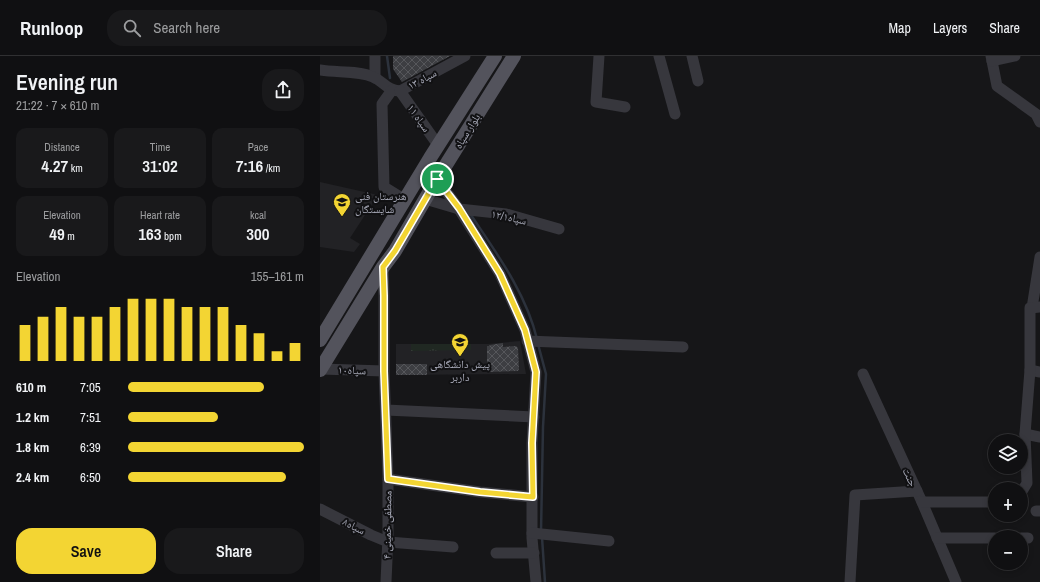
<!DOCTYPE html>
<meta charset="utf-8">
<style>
body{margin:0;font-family:"Archivo Narrow","Noto Naskh Arabic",sans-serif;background:#19191b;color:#f1f3f6;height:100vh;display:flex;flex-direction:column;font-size:15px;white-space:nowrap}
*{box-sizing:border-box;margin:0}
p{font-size:13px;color:#9c9d9f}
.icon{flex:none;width:22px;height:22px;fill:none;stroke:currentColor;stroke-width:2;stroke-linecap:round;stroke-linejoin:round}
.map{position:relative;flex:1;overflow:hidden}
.sheet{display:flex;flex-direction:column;background:#101012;width:320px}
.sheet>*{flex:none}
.fabs{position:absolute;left:668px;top:378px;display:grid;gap:8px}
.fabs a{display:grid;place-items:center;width:40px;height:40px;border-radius:50%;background:#101012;box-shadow:0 2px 6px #0003,0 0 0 1px #303032;font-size:20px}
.pin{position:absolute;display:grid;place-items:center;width:34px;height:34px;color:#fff;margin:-17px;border:2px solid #fff;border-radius:50%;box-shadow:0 1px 4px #0007}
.round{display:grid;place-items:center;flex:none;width:42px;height:42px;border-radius:16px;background:#19191b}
.summary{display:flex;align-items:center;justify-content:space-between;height:68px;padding:0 16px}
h1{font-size:22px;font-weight:600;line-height:30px}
.metrics{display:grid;grid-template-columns:repeat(3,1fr);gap:6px;height:68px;padding:4px 16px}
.metrics div{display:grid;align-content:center;border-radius:10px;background:#19191b;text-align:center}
.metrics b{font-size:17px;font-weight:600}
.metrics small{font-size:11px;font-weight:400}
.metrics p{font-size:11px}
.chart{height:112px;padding:8px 16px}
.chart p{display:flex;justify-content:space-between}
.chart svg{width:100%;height:72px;margin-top:4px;stroke:#f3d533;stroke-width:6}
.primary-button{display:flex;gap:8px;margin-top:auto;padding:8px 16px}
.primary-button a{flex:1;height:46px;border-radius:16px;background:#f3d533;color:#111;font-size:16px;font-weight:600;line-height:46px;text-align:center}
.primary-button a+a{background:#19191b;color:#f1f3f6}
ul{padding:0 16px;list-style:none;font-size:13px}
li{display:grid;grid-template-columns:64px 48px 1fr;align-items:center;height:30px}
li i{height:10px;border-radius:5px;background:#f3d533}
header{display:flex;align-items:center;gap:24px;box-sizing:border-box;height:56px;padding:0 20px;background:#101012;border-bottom:1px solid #303032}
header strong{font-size:19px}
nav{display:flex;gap:22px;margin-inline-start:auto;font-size:14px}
.search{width:280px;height:36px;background:#19191b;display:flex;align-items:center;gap:10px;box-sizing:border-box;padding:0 14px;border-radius:16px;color:#9c9d9f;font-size:15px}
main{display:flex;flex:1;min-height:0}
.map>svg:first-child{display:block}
</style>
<header>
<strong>Runloop</strong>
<div class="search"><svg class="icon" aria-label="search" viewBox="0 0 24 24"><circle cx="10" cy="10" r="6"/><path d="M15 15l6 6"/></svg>Search here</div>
<nav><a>Map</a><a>Layers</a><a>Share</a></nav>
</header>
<main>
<section class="sheet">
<div class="summary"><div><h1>Evening run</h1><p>21:22 · 7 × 610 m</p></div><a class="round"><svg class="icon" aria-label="share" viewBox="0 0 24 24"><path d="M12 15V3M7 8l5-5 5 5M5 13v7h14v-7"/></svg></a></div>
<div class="metrics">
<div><p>Distance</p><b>4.27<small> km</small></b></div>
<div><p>Time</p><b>31:02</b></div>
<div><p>Pace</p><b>7:16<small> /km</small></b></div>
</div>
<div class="metrics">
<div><p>Elevation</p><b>49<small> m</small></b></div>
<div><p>Heart rate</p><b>163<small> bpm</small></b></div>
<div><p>kcal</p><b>300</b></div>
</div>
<div class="chart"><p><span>Elevation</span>155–161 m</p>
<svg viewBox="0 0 160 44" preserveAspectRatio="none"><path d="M5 44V22M15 44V17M25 44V11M35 44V17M45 44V17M55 44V11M65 44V6M75 44V6M85 44V6M95 44V11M105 44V11M115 44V11M125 44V22M135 44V27M145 44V38M155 44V33"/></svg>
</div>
<ul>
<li><b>610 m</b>7:05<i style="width:77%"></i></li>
<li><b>1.2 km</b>7:51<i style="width:51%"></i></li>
<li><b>1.8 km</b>6:39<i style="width:100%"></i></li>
<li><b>2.4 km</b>6:50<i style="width:90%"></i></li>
</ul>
<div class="primary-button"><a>Save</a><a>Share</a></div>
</section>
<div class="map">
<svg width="720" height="526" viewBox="0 0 720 526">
<defs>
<pattern id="park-tufts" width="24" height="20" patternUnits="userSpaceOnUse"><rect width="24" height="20" fill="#202822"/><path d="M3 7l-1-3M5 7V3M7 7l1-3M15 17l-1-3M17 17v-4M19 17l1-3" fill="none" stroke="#3e4440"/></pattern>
<pattern id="building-cross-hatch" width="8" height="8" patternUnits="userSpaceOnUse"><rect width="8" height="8" fill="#3d3e42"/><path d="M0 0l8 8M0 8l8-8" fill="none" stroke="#56575b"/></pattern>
</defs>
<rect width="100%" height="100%" fill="#161618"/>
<!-- built -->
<g fill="#222225">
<path d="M 0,126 L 58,139 L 30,182 L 40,188 L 34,196 L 0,191 Z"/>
<path d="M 200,285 L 206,318 L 76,319 L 76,288 L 167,288 Z"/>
</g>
<!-- park -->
<path fill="url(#park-tufts)" d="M 91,288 L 151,288 L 151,294 L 91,295 Z"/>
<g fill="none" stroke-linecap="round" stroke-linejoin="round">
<!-- stream -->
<g stroke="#2c323c" stroke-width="2.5">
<path d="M 67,0 L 70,22"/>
<path d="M 151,159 C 177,198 206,237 217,283"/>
<path d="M 218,288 L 226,318 L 223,371 L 221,476"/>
<path d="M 222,481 L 225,526"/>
</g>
</g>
<!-- building -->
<g fill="url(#building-cross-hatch)">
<path d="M 73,0 L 130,0 L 82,26 L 73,13 Z"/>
<path d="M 183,287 L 183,291 L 196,290 L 198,292 L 199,313 L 198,315 L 167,316 L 167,290 L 169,290 L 170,289 Z"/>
<rect x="76" y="308" width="31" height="11"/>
</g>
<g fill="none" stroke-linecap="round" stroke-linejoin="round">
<!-- minor -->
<g stroke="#37373d" stroke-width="11">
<path d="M 55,0 L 55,22"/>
<path d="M 279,0 L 276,46 L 305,51"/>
<path d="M 339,0 L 355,58"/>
<path d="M 372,0 L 378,25"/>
<path d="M 671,0 L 677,30 L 716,58 L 720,66"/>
<path d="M 672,5 L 695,0"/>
<path d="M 0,14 C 16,17 38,14 53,21 C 65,26 66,34 80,35"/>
<path d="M 72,34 L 62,48 L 64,131 L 85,144"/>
<path d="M 80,35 L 145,0"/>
<path d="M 80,35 L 118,89"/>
<path d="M 117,123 L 139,153 L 180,218 L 205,274 L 216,316 L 212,387 L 212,482 L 216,526"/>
<path d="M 105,143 L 139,153 L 186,158 L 239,173"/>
<path d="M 63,211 L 64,240 L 64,315 L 68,423 L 68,480 L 66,526"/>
<path d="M 712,252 L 720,201"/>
<path d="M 207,285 L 363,291"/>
<path d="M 1,313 L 64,315"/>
<path d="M 710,314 L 720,316"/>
<path d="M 543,318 L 602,446 L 636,526"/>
<path d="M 66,354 L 214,361"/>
<path d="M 705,378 L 720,381"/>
<path d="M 68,423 L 160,436 L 213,441"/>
<path d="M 701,437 L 707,427 L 705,378 L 710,314 L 710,252 L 720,251"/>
<path d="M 602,446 L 675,446"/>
<path d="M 0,453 L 51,479 L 68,486 L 133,491"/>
<path d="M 716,455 L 720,455"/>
<path d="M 212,477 L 289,485"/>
<path d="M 617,482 L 675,482"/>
<path d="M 701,482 L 708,482"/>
<path d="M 176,497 L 214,497"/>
<path d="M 530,526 L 535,439 L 597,435"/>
</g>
<!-- major -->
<g stroke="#53535c" stroke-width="14">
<path d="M 0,284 L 110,102 L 175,0"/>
<path d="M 0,314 L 63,211 L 75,195 L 114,128 L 194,0"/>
</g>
</g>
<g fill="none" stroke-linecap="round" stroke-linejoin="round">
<defs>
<path id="route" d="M 117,123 L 139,152 L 180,218 L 205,274 L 216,316 L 212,387 L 213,441 L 160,436 L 68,423 L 64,315 L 64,240 L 63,211 L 75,195 Z"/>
</defs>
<!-- route casing -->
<use href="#route" stroke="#fff" stroke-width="8"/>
<!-- route -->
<use href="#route" stroke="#f3d533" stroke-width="5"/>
</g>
<!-- icons -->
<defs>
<symbol id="school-pin" viewBox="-11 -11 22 30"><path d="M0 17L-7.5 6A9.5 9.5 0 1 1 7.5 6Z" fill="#f3d533" stroke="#111113"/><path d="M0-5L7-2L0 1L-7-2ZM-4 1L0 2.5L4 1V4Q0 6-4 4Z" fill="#111"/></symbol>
</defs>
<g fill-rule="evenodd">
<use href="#school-pin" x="12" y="136" width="20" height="27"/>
<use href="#school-pin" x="130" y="276" width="20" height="27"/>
</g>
<g text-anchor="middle" stroke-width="4" stroke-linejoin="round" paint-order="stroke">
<!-- street labels -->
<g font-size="11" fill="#a8aab8" stroke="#111113">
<text transform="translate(102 23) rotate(-28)" y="4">سپاه ۱۳</text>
<text transform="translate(99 62) rotate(55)" y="4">سپاه ۱۱</text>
<text transform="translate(147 75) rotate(-58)" y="4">بلوار سپاه</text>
<text transform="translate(189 161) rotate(12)" y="4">سپاه۱۲/۱</text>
<text transform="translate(32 314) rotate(2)" y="4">سپاه۱۰</text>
<text transform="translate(590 421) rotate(65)" y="4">جنت</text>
<text transform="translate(67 469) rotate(-89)" y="4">مصطفی خمینی ۴</text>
<text transform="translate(34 470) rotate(27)" y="4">سپاه۸</text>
</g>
<!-- poi labels -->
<g font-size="11" fill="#a8aab8" stroke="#111113" text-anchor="start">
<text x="35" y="144">هنرستان فنی<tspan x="35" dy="13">شایستگان</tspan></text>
<text x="140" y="312" text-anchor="middle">پیش دانشگاهی<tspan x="140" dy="13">داربر</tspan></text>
</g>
</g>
</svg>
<div class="fabs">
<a><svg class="icon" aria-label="layers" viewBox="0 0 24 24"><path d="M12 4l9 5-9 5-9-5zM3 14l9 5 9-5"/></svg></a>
<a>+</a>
<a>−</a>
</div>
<div class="pin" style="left:117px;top:123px;background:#1e9e55"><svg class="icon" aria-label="arrive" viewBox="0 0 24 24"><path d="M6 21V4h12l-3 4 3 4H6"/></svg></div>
</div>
</main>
